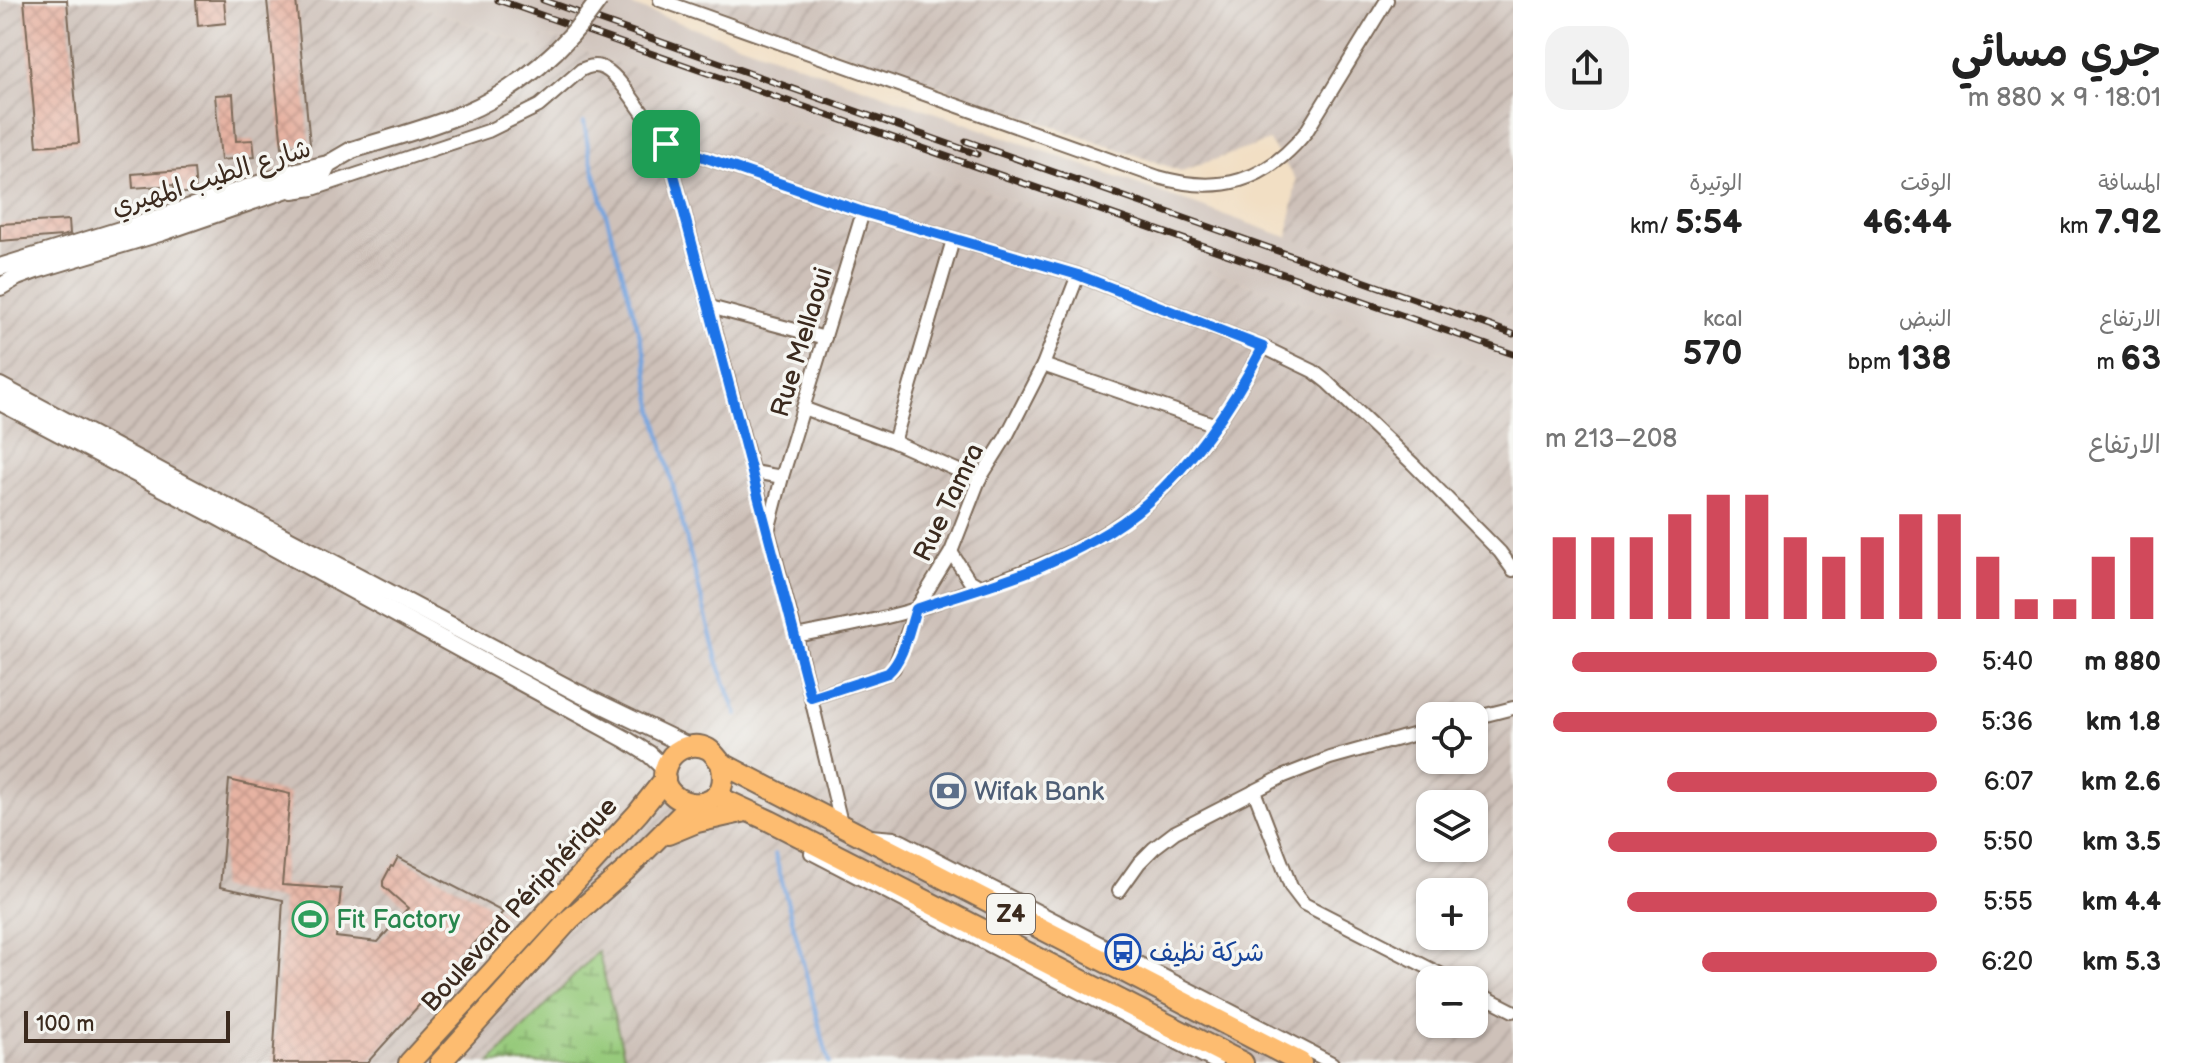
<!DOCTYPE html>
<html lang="ar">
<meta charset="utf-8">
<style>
body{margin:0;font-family:"Balsamiq Sans","Playpen Sans Arabic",sans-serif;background:#f2f2f2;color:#222;direction:rtl;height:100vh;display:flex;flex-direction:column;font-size:30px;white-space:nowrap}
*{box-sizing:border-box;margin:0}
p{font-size:26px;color:#767676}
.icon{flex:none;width:44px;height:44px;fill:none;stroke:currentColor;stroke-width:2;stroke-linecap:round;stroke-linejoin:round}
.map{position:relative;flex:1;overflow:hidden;direction:ltr}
.drawer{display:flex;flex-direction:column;background:#fff;width:680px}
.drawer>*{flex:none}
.fabs{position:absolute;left:1416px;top:702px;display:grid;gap:16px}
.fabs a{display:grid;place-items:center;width:72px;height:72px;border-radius:16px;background:#fff;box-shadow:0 2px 6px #0004;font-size:40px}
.scale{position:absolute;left:24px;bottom:20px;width:206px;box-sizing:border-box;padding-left:8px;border:4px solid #3b2a1e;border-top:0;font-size:22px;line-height:28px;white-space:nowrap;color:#3b2a1e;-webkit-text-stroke:6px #f6f6f2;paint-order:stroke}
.pin{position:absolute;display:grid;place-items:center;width:68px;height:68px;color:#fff;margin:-34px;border-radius:16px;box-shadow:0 4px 12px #0006}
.round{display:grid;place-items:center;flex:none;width:84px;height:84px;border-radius:24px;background:#f2f2f2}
.overview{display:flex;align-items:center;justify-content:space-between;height:136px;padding:0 32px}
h1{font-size:44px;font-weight:600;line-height:60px}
.metrics{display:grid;grid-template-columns:repeat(3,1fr);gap:12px;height:136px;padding:8px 32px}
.metrics div{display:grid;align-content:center}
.metrics b{font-size:34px;font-weight:600}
.metrics small{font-size:22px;font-weight:400}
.metrics p{font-size:22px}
.chart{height:224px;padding:16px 32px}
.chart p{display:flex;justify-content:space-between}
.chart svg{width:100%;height:144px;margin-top:8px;stroke:#d1495b;stroke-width:6}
ul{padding:0 32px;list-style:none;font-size:26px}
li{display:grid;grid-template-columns:128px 96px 1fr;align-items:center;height:60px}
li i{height:20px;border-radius:10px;background:#d1495b}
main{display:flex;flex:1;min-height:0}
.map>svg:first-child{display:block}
</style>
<main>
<section class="drawer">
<div class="overview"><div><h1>جري مسائي</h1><p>18:01 · 9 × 880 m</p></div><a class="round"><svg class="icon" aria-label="share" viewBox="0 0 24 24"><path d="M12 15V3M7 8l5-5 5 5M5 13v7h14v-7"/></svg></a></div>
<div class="metrics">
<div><p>المسافة</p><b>7.92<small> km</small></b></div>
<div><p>الوقت</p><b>46:44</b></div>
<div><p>الوتيرة</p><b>5:54<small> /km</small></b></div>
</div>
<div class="metrics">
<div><p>الارتفاع</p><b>63<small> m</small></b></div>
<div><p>النبض</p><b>138<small> bpm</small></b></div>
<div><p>kcal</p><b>570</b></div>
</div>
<div class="chart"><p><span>الارتفاع</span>208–213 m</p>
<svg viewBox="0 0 160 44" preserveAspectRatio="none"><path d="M5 44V19M15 44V19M25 44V19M35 44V12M45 44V6M55 44V6M65 44V19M75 44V25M85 44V19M95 44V12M105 44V12M115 44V25M125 44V38M135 44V38M145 44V25M155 44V19"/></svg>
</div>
<ul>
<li><b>880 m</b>5:40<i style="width:93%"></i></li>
<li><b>1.8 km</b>5:36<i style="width:98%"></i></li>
<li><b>2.6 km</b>6:07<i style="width:69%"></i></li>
<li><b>3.5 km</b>5:50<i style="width:84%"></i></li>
<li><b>4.4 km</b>5:55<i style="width:79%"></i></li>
<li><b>5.3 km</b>6:20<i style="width:60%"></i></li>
</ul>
</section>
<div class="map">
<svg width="1513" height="1063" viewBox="0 0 1513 1063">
<defs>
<pattern id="industrial-furrows" width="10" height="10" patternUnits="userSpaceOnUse" patternTransform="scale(2)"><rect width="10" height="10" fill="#cec1b9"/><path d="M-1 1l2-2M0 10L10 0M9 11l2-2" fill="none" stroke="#b2a69f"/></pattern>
<pattern id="wetland-marsh" width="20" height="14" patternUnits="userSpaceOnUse" patternTransform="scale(2)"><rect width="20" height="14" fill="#97ca7b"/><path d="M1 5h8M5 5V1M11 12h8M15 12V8" fill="none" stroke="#7ca464"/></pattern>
<pattern id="building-cross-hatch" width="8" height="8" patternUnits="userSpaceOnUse" patternTransform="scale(2)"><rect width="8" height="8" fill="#e6b2a2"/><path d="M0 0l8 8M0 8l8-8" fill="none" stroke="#c6998b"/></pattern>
</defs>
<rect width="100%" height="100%" fill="#f6f6f2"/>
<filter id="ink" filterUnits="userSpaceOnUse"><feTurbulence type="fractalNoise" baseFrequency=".0125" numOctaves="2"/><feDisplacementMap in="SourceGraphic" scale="16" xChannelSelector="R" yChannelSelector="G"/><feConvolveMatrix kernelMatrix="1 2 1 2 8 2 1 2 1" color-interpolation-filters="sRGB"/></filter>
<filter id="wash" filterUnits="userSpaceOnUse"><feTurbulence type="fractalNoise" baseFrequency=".006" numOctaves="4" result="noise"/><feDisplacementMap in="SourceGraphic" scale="32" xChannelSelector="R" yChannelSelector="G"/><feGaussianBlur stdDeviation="1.8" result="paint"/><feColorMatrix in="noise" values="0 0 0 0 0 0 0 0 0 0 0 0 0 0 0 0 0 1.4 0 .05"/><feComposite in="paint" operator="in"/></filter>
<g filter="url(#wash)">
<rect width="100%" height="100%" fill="#f2dfc4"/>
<!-- industrial -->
<g fill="url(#industrial-furrows)" fill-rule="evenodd">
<path d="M 0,0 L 403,0 L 537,48 L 542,37 L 558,39 L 596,55 L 1103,232 L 1513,378 L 1513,1063 L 626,1063 L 598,952 L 490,1063 L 0,1063 ZM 1430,716 L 1474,716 L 1474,760 L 1430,760 ZM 1430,804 L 1474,804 L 1474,848 L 1430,848 ZM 1430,892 L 1474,892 L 1474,936 L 1430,936 ZM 1430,980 L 1474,980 L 1474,1024 L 1430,1024 Z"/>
<path d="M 689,0 L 1513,0 L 1513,317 L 1288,238 L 1296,180 L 1269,141 L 1181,171 Z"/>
</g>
<!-- railway -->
<path fill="#cec1b9" d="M 403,0 L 616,0 L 1513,317 L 1513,378 L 1103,232 L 596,55 L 558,39 L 542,37 L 538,48 Z"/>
<!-- wetland -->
<path fill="url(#wetland-marsh)" stroke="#697a4c" stroke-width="2" d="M 598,951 L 626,1063 L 490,1063 Z"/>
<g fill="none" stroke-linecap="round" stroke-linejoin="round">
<!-- stream -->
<g stroke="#75a4df" stroke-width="4">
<path d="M 584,122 L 589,153 L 644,350 L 653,407 L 717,660 L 737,715"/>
<path d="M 775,854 L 829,1063"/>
</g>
</g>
<g id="blocks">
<!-- building -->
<g fill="url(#building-cross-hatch)">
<path d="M 24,0 L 67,0 L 79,143 L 37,146 Z"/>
<path d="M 196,0 L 224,0 L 226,23 L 198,26 Z"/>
<path d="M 267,0 L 296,0 L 310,144 L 282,147 Z"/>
<path d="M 233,94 L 236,141 L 253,140 L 255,157 L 221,160 L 215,95 Z"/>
<path d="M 194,169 L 196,192 L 174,194 L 174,185 L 133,188 L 132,174 Z"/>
<path d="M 69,220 L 70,234 L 62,236 L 0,241 L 0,224 Z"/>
<path d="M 229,780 L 290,794 L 282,885 L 341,889 L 336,937 L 378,942 L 408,908 L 383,886 L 383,881 L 391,866 L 393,867 L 398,857 L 503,912 L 367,1063 L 273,1063 L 283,900 L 220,887 Z"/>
</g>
</g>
</g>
<g filter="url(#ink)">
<use href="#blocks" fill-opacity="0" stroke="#7b6958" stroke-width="2"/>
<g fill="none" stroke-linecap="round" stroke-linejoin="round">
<defs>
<g id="minor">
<path d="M 660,0 L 1158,177 C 1220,195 1266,182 1306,132 L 1387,0"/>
<path d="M 666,144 L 796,636 L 842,827"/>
<path d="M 293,192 L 313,189 L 488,131 L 539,106 L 581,70 C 589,66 596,64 605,69 C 623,78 649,126 666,144 L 863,212 L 1078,275 L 1263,347 L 1313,371 L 1327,382 L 1413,464 L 1500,552 L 1513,570"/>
<path d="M 710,307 L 825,338"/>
<path d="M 1043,365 L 1216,425"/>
<path d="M 803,408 L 894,442 L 979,480"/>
<path d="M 894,442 L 953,240"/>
<path d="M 753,472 L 782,477"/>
<path d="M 769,527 L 782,477 L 863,212"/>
<path d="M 951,552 L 969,580 L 981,587"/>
<path d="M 796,636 C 836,628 877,621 916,609 C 939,602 962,593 985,585 C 1042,566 1101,543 1147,503 C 1196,461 1233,404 1263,347"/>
<path d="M 811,698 L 888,673 L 894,668 L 916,609 L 951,552 L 979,480 L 1006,437 L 1043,365 L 1078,275"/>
<path d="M 1474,718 L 1513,708"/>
<path d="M 1254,791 L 1291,887 L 1304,904 L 1452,980"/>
<path d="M 870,836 L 894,838 L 902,841 L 1332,1063"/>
<path d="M 811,853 L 1216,1063"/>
<path d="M 1119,891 L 1139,863 L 1154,848 L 1175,832 L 1284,776 L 1330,758 L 1430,730"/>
<path d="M 1474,991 L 1513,1011"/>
</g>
<g id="tertiary">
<path d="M 0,267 L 146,222 L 297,171 L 328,164 L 352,150"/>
<path d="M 0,287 L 17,277 L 36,270 L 163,232 L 305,183 L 322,176 L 328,164"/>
<path d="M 0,386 L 578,693 L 688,746"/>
<path d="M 0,402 L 220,518 L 625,739 L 649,754 L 665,769"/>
</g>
<g id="trunk">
<path d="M 721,763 C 737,827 642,806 669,760 C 677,747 695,742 708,749 C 713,752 717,758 721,763 L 1301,1063"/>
<path d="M 716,796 L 770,821 L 1243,1063"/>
<path d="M 668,834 L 697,822 L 746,811"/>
<path d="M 409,1063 L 638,813 L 665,779"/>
<path d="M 440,1063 L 570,919 L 627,869 L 692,804"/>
</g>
</defs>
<!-- minor casing -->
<use href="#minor" stroke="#7b6958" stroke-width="16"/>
<!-- tertiary casing -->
<use href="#tertiary" stroke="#7b6958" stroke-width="20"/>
<!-- trunk casing -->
<use href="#trunk" stroke="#7b6958" stroke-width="24"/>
<!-- minor -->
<use href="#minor" stroke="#fff" stroke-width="12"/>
<!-- tertiary -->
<use href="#tertiary" stroke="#fff" stroke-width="16"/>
<!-- trunk -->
<use href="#trunk" stroke="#fdbc6f" stroke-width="20"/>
<defs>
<g id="rail">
<path d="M 498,0 L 1513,354"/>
<path d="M 543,0 L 977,154"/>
<path d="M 966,141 L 1513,334"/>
</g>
</defs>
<!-- rail casing -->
<use href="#rail" stroke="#3b2a1e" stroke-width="7"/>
<!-- rail -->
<use href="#rail" stroke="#f6f6f2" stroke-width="4" stroke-dasharray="12" stroke-linecap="butt"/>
<defs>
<path id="tertiary-bridge" d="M 352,150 C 389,138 428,129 464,113 C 518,90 565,49 599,0"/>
</defs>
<!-- tertiary-bridge casing -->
<use href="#tertiary-bridge" stroke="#7b6958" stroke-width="20" stroke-linecap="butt"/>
<!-- tertiary-bridge -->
<use href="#tertiary-bridge" stroke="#fff" stroke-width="16"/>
</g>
</g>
<g fill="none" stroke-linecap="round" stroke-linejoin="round" filter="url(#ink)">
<defs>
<path id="route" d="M 666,144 L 863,212 L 1078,275 L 1263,347 C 1233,404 1196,460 1147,503 C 1116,531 1075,551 1037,568 C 998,584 956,595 916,609 C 909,629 904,659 888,673 L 811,698 Z"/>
</defs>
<!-- route casing -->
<use href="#route" stroke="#fff" stroke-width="16"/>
<!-- route -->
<use href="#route" stroke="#1a73e8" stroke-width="10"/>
</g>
<!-- icons -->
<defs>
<symbol id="bank-ring" viewBox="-11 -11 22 22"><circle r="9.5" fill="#f6f6f2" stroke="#5c6f8a" stroke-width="1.5"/><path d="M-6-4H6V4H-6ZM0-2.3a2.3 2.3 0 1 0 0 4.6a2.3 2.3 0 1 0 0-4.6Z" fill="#5c6f8a"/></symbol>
<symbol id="stadium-ring" viewBox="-11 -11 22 22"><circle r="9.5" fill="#f6f6f2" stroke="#2e9e5b" stroke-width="1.5"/><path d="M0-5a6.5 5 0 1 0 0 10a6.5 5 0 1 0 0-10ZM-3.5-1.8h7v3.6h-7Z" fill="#2e9e5b"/></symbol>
<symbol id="bus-ring" viewBox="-11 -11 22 22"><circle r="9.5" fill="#f6f6f2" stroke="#1a4fb4" stroke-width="1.5"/><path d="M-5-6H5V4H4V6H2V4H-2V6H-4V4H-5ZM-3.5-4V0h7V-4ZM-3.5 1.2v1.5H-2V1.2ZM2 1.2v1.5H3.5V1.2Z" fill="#1a4fb4"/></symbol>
</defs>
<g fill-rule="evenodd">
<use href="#bank-ring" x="928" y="771" width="40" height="40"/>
<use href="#stadium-ring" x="290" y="899" width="40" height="40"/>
<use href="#bus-ring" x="1103" y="932" width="40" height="40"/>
</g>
<g text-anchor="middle" stroke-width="7" stroke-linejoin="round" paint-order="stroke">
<!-- shield labels -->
<rect fill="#f6f6f2" stroke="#73675e" stroke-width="2" x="987" y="894" width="48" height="40" rx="6"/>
<g font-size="24" font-weight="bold" fill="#3b2a1e">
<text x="1011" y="922">Z4</text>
</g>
<!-- street labels -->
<g font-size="26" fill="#3b2a1e" stroke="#f6f6f2">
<text transform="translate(211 177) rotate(-17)" y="9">شارع الطيب المهيري</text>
<text transform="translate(801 342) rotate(-73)" y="9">Rue Mellaoui</text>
<text transform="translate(948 502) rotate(-64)" y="9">Rue Tamra</text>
<text transform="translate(519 904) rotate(-48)" y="9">Boulevard Périphérique</text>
</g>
<!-- service labels -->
<g font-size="26" fill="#4e5e75" stroke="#f6f6f2" text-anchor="start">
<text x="974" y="800">Wifak Bank</text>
</g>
<!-- leisure labels -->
<g font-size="26" fill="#27864d" stroke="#f6f6f2" text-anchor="start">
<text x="336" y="928">Fit Factory</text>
</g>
<!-- transit labels -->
<g font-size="26" fill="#164399" stroke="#f6f6f2" text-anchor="start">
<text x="1149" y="961">شركة نظيف</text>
</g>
</g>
</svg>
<div class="fabs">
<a><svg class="icon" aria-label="locate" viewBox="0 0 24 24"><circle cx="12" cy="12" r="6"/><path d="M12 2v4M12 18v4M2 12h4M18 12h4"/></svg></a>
<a><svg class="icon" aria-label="layers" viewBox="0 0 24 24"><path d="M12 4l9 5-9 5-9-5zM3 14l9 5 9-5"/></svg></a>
<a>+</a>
<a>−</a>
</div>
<div class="scale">100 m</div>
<div class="pin" style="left:666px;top:144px;background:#1e9e55"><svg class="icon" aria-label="arrive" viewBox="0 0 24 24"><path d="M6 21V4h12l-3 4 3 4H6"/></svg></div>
</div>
</main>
